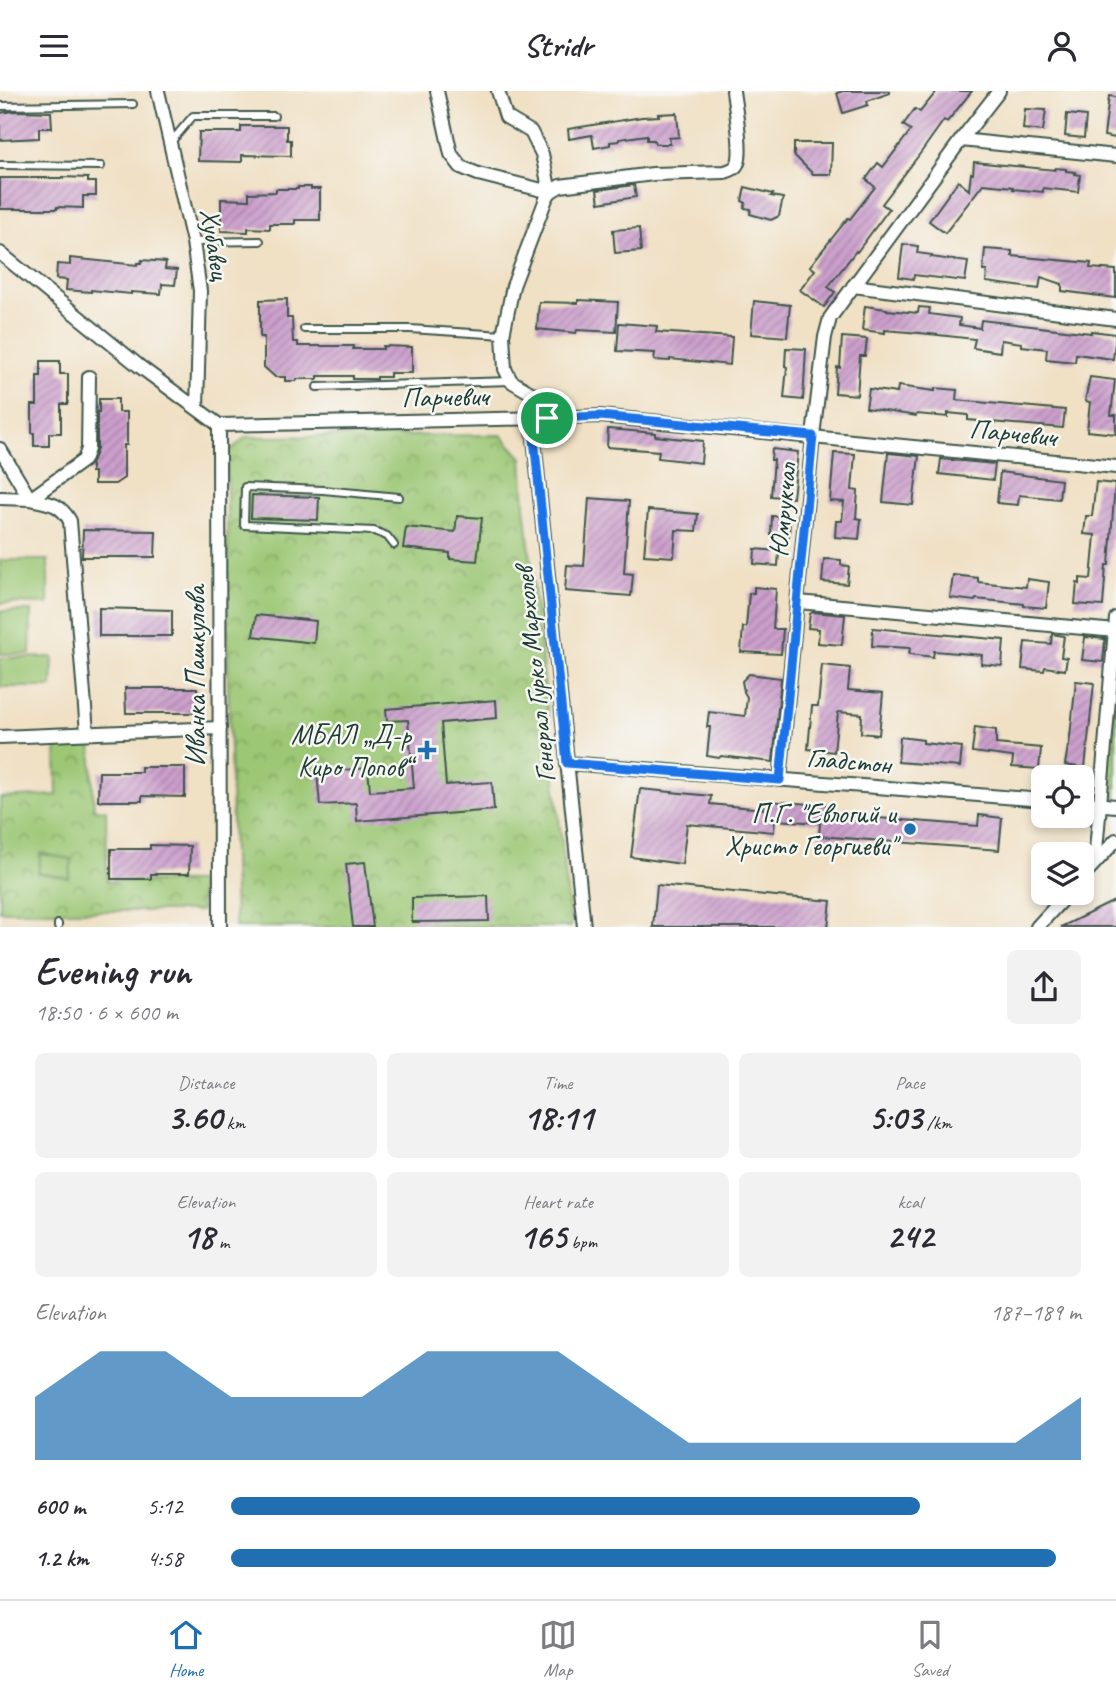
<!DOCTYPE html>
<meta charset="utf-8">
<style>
body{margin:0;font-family:Caveat,sans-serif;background:#f2f2f3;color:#2b2b33;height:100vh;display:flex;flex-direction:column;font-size:26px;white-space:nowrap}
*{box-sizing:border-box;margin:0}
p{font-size:23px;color:#7c7c81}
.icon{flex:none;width:38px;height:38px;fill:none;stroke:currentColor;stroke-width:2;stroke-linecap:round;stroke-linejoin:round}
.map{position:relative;height:836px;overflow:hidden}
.side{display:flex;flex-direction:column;background:#fff;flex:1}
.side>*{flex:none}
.buttons{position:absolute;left:1031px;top:674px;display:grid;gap:14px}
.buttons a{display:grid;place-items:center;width:63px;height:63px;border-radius:10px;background:#fff;box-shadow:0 4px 10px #0003;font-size:35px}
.pin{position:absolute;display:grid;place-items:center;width:60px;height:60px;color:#fff;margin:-30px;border:4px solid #fff;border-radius:50%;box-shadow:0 2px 7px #0007}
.round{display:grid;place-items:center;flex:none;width:74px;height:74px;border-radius:10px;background:#f2f2f3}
.overview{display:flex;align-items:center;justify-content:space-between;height:119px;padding:0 35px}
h1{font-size:38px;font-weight:700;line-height:52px}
.figures{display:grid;grid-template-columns:repeat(3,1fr);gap:10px;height:119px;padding:7px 35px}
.figures div{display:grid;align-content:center;border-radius:10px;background:#f2f2f3;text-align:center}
.figures b{font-size:35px;font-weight:700}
.figures small{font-size:19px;font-weight:400}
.figures p{font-size:19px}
.chart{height:196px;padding:14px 35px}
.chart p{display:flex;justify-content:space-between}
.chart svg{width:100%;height:126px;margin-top:7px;fill:#1f6fb2;opacity:.7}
ul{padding:0 35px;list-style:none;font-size:23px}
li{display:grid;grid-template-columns:112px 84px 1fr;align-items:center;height:52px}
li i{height:18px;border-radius:9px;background:#1f6fb2}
header{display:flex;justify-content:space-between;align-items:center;height:91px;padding:0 35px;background:#fff;font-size:32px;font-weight:700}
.tabs{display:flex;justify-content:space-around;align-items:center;height:98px;border-top:2px solid #e1e1e2;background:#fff;font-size:19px;color:#7c7c81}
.tabs a{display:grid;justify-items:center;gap:4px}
.tabs .current{color:#1f6fb2}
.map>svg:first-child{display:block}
</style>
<header><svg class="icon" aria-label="menu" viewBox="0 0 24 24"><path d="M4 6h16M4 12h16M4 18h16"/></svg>Stridr<svg class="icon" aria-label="person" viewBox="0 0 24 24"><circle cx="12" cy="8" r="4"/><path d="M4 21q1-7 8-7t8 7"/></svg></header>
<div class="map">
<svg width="1116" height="836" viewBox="0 0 1116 836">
<defs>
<pattern id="park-crowns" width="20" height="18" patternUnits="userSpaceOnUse" patternTransform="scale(1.75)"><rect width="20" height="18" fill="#9cc774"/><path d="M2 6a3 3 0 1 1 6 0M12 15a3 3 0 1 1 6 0" fill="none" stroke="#7fa360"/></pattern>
<pattern id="building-hatch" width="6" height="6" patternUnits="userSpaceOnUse" patternTransform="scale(1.75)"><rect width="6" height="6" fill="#cc9fcc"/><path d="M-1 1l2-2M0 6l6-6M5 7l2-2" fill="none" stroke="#a583a6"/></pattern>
</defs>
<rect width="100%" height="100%" fill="#f6f6f2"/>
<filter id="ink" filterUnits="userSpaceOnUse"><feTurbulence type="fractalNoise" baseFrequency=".0143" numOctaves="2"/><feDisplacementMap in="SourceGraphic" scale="14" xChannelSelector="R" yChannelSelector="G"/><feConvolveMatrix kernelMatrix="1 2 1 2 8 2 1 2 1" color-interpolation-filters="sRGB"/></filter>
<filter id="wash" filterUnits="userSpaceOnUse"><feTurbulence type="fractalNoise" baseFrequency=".00686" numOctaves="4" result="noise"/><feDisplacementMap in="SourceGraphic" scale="28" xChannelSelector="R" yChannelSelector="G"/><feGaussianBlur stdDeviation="1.57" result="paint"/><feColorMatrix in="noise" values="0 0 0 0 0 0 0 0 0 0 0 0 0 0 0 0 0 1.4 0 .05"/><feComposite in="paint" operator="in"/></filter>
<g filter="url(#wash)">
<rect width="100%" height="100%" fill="#f0e0c4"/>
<!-- park -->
<g fill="url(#park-crowns)" stroke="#5e8254" stroke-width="2">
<path d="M 501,344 L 522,367 L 525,415 L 571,836 L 235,836 L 228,590 L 227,363 L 246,346 Z"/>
<path d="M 1116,540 L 1116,715 L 1099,714 Z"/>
<path d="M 91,648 L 94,718 L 106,719 L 107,790 L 200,791 L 201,820 L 0,820 L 0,707 L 57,704 L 56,650 Z"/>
</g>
<!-- pitch -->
<g fill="#9cc774" stroke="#5e8254" stroke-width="2">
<path d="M 0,469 L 48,469 L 48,513 L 0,512 Z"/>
<path d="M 0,520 L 31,520 L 30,563 L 0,563 Z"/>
<path d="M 53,566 L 52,596 L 0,596 L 0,567 Z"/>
<path d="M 41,763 L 72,768 L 69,787 L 38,782 Z"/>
</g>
<g id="blocks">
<!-- building -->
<g fill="url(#building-hatch)">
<path d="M 843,0 L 890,0 L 890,2 L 867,10 L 868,14 L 843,22 L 837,2 Z"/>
<path d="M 937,0 L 972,0 L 947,31 L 944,29 L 922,60 L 882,113 L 889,118 L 857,161 L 856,160 L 828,196 L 835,201 L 824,216 L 800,199 L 815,179 L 810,175 L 848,127 L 850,128 L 875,96 L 866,88 L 878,72 L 883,76 L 911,39 L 903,34 L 915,18 L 920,21 Z"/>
<path d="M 1109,5 L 1116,6 L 1116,47 L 1104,45 Z"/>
<path d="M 1025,18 L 1046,19 L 1043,40 L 1023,38 Z"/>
<path d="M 15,20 L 51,21 L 52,37 L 39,37 L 39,47 L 0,49 L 0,22 Z"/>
<path d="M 677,22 L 679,46 L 669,47 L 670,53 L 655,53 L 654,49 L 647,49 L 647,44 L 619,48 L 619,50 L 610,51 L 610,54 L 594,57 L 592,44 L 569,48 L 568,38 L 642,26 L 659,25 L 658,23 Z"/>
<path d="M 1067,23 L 1086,25 L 1084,47 L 1065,45 Z"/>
<path d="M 241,35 L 287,35 L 287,49 L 291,49 L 291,65 L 242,64 L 242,71 L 198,70 L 199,41 L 241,41 Z"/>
<path d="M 794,52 L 832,52 L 831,83 L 813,83 L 794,64 Z"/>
<path d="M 974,71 L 1055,79 L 1055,77 L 1066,78 L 1066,80 L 1075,81 L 1075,83 L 1080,84 L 1078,101 L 1043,97 L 1043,101 L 1013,98 L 1013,96 L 983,93 L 945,142 L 929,130 L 958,90 L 969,99 L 971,82 L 973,83 Z"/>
<path d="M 63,86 L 88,87 L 88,91 L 96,91 L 96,105 L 83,105 L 83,117 L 57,116 L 57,118 L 0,118 L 0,87 L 63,87 Z"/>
<path d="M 634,94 L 636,106 L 599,112 L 597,99 Z"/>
<path d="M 298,96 L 311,96 L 311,98 L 320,98 L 320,129 L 295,129 L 295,133 L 270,133 L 270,138 L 248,137 L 248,141 L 221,140 L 221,108 L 249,109 L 249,102 L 276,101 L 276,98 L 298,98 Z"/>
<path d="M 745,96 L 773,103 L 771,105 L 783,107 L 779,125 L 771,129 L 750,123 L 751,118 L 744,117 L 746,112 L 742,110 Z"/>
<path d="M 639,137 L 641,160 L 615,162 L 613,139 Z"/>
<path d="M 903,153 L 918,155 L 917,162 L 932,164 L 931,166 L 968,171 L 965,190 L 914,184 L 913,188 L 899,186 Z"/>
<path d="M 985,158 L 1012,160 L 1012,165 L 1091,172 L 1090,177 L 1116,179 L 1116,207 L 1062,200 L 1062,193 L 1041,186 L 1039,198 L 986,191 L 987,180 L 983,180 Z"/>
<path d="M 70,167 L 137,174 L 137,172 L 141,172 L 142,169 L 166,171 L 165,178 L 177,179 L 175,194 L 162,193 L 161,203 L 131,201 L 131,203 L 91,199 L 91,201 L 66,199 L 67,189 L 56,188 L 57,173 L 70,174 Z"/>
<path d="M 287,208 L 287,227 L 292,227 L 293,251 L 298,251 L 298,255 L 353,255 L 353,258 L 383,258 L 383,255 L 412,256 L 412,282 L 390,282 L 390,286 L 377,286 L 377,288 L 353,288 L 353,285 L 318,285 L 318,288 L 296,288 L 296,290 L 285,290 L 285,286 L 275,286 L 264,276 L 264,246 L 260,246 L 260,209 Z"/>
<path d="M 578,209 L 618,211 L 616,241 L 577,239 L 576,242 L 537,238 L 539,211 L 578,212 Z"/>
<path d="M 754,210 L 790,214 L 787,246 L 751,243 Z"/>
<path d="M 865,215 L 887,218 L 887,219 L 918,222 L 919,216 L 930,217 L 929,223 L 960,227 L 959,234 L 980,237 L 981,229 L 1091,242 L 1091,240 L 1116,243 L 1113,268 L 1076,263 L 1075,271 L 1046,268 L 1047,258 L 1022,255 L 1022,252 L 1001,249 L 1000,261 L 973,257 L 975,248 L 920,242 L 885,239 L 885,242 L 862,239 Z"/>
<path d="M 619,232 L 657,235 L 656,241 L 732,246 L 730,274 L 670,268 L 670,270 L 654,269 L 655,262 L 617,260 Z"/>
<path d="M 842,246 L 867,248 L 865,265 L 860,265 L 857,304 L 835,302 L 837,276 L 840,277 Z"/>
<path d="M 786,257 L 806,258 L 803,309 L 784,307 L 787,276 L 785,275 Z"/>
<path d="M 41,270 L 60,270 L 60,283 L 68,283 L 68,313 L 61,313 L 61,342 L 49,342 L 49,355 L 34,355 L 34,342 L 32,342 L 32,314 L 37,314 L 37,285 L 41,285 Z"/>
<path d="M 1090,286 L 1115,289 L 1111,324 L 1116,324 L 1116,343 L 1087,340 L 1090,311 L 1085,310 Z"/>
<path d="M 898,295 L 935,300 L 935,297 L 957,299 L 956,309 L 1065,319 L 1063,337 L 968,329 L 968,324 L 948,322 L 948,326 L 917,323 L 916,325 L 866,317 L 869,298 L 897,302 Z"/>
<path d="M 99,308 L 118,308 L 118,321 L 127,321 L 127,354 L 124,354 L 124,387 L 115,393 L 94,393 L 94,381 L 91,381 L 91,374 L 97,358 L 97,321 L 99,321 Z"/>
<path d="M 608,338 L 655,342 L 655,345 L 703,350 L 701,372 L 658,367 L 659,360 L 607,356 Z"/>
<path d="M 772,358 L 798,361 L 793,407 L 771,405 L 774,369 L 771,369 Z"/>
<path d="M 834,362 L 855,363 L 852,399 L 858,400 L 856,427 L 861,428 L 859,448 L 835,446 L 836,430 L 842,430 L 844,411 L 830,410 Z"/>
<path d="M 888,362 L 919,365 L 913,414 L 883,411 Z"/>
<path d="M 941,368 L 995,373 L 993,389 L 939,383 Z"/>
<path d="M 1000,381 L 1061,389 L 1059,408 L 1019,404 L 1018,414 L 997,412 Z"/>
<path d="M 1096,391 L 1115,393 L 1109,474 L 1106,474 L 1103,515 L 1075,513 L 1077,492 L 1080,493 L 1080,487 L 1091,488 L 1095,444 L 1084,443 L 1086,425 L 1092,425 Z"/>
<path d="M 252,404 L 319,406 L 318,429 L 251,427 Z"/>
<path d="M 589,407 L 629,410 L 624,482 L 633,483 L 631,505 L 565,500 L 567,474 L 584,475 Z"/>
<path d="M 648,419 L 698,423 L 696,440 L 676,439 L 674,466 L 644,464 Z"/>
<path d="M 457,425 L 482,427 L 477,470 L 450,468 L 450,462 L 403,457 L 406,436 L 455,441 Z"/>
<path d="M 772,425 L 790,426 L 789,445 L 771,444 Z"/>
<path d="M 83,439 L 156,440 L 155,466 L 82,466 Z"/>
<path d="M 755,458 L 779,460 L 778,475 L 754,473 Z"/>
<path d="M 824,468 L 841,469 L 841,474 L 849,475 L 847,493 L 822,491 Z"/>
<path d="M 953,484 L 978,487 L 978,491 L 1026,496 L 1027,488 L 1049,491 L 1046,517 L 1024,515 L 1024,513 L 976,508 L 975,510 L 950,507 Z"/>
<path d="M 754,496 L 776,498 L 773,538 L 783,538 L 781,563 L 741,561 L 743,536 L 746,536 L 749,502 L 754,502 Z"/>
<path d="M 99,517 L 172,519 L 172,545 L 99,545 Z"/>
<path d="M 813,521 L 845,524 L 842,554 L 818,552 L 819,538 L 808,537 L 810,523 Z"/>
<path d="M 256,524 L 316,530 L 314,552 L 253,545 Z"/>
<path d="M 873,537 L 1004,549 L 1002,575 L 981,573 L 982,564 L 934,560 L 933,566 L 909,563 L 910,557 L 872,555 Z"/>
<path d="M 1052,543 L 1064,545 L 1061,566 L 1067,567 L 1065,579 L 1045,576 L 1044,580 L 1022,578 L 1025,551 L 1051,553 Z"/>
<path d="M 1085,546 L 1105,548 L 1103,571 L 1082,569 Z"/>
<path d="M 822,574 L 850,577 L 848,599 L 883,602 L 879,644 L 861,642 L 862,623 L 838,621 L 834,661 L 808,658 L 812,615 L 818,615 Z"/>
<path d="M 749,583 L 781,587 L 773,671 L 721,665 L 719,667 L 707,665 L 710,636 L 707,636 L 709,621 L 745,625 L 747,606 L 744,601 L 742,590 Z"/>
<path d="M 1076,590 L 1094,592 L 1085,677 L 1065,674 L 1068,655 L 1069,655 Z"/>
<path d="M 125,597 L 197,597 L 197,622 L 126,622 Z"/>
<path d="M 496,609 L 497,627 L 441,632 L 446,694 L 492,691 L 494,719 L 357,730 L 356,712 L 320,714 L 317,681 L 368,677 L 370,700 L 414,697 L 408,629 L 387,630 L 386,618 Z"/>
<path d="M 975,636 L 996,639 L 996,653 L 1041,657 L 1039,678 L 1012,676 L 1013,666 L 972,661 Z"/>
<path d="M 900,646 L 923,649 L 923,652 L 962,656 L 960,676 L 898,671 Z"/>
<path d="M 141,676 L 185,676 L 185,706 L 142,705 L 142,710 L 98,710 L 99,681 L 141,681 Z"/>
<path d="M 640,698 L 711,705 L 710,713 L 763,718 L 764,710 L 828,714 L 828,723 L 978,735 L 979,724 L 1002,727 L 999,759 L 819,745 L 820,732 L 775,729 L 774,741 L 687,733 L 682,773 L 631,766 Z"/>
<path d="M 150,754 L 190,755 L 189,783 L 151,783 L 151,788 L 111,788 L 111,758 L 150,758 Z"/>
<path d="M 365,771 L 373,836 L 353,836 L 346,773 Z"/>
<path d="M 657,794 L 831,810 L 828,836 L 653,836 Z"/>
<path d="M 488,805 L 489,830 L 412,831 L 412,807 Z"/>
<path d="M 1116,809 L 1116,836 L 1061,836 Z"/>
</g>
</g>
</g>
<g filter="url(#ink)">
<use href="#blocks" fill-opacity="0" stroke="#3e554a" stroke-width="2"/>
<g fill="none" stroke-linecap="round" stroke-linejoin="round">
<defs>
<g id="service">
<path d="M 0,15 L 133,13"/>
<path d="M 171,51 L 193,25 L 274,25"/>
<path d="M 0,74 L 101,75"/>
<path d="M 193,151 L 260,150"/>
<path d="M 304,238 L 410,238 L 503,244"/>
<path d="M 317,296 L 511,290"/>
<path d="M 394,454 L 387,445 L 374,440 L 244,434 L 245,396 L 323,399 L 399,406"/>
<path d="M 58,836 L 58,833"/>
</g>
<g id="minor">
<path d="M 158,0 L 193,151 L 200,200 L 197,317"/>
<path d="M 437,0 L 451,63 L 461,76 L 478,83 L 550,101"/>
<path d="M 498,0 L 506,26 L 531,41 L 542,63 L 550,101 L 546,108 L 513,195 L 503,244 L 505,278 L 511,290 L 536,305 L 543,314 L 547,327"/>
<path d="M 961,49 L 1116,65"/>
<path d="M 550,101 L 560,95 L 653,83 L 725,81 C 731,79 735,78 738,72 C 743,58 735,16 733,0"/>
<path d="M 0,162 L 139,275 L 219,334 L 547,327 L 600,325 L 1116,376"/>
<path d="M 853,195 L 1116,228"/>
<path d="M 532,328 L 584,836"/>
<path d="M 219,334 L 220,836"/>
<path d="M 0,358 L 30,408 C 49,412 60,412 70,430 L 87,641"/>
<path d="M 0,407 L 30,408 L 84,369 L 88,358 L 89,286"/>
<path d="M 798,511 L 1116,540"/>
<path d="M 0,646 L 220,637"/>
<path d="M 567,672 L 1043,709"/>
<path d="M 780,689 L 813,345 L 825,246 L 830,227 L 961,49 L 999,0"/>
<path d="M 1082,712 L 1116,715"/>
<path d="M 1095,771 L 1116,527"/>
<path d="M 1082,786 L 1116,749"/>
<path d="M 1037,836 L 1068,802"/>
</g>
</defs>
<!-- service casing -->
<use href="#service" stroke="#3e554a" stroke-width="10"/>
<!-- minor casing -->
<use href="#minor" stroke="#3e554a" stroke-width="16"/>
<!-- service -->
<use href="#service" stroke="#fff" stroke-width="6"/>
<!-- minor -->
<use href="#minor" stroke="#fff" stroke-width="12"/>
</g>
</g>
<g fill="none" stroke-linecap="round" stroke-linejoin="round" filter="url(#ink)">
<defs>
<path id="route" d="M 600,325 L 813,345 L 780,689 L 567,672 L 532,328 Z"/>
</defs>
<!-- route casing -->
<use href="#route" stroke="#fff" stroke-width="14"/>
<!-- route -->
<use href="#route" stroke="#1a73e8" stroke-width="9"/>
</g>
<!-- markers -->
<g fill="#1f6fb2" stroke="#f6f6f2" stroke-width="2.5">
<path d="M423.5 648.5h7v7h7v7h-7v7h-7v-7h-7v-7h7z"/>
<circle cx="910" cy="738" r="7"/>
</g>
<g text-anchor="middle" stroke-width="5" stroke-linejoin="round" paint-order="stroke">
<!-- street labels -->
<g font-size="28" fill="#1f3d34" stroke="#f6f6f2">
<text transform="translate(216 153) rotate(81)" y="10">Хубавец</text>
<text transform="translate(445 305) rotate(-1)" y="10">Парчевич</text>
<text transform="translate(1013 341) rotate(6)" y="10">Парчевич</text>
<text transform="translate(782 419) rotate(-85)" y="10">Юмрукчал</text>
<text transform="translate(534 584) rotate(-96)" y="10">Генерал Гурко Мархолев</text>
<text transform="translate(195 585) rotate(-90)" y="10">Иванка Пашкулова</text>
<text transform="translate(849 669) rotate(5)" y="10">Гладстон</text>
</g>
<!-- poi labels -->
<g font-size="28" fill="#1f3d34" stroke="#f6f6f2" text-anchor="end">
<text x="411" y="653">МБАЛ „Д-р<tspan x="411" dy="32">Киро Попов“</tspan></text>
<text x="896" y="732">П.Г. "Евлогий и<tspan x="896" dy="32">Христо Георгиеви"</tspan></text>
</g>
</g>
</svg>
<div class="buttons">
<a><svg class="icon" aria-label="locate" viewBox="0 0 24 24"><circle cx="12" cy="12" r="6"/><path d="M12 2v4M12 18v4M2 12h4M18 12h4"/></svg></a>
<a><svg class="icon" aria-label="layers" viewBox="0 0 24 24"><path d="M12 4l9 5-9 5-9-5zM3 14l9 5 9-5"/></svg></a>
</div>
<div class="pin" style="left:547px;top:327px;background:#1e9e55"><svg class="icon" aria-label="arrive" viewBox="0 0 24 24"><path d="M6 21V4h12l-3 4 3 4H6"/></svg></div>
</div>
<section class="side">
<div class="overview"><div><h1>Evening run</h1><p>18:50 · 6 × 600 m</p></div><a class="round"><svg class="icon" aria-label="share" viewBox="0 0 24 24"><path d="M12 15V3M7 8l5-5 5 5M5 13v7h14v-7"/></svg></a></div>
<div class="figures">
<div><p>Distance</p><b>3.60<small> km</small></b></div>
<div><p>Time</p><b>18:11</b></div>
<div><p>Pace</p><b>5:03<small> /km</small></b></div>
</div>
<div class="figures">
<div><p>Elevation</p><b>18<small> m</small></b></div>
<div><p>Heart rate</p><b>165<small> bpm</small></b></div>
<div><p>kcal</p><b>242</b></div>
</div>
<div class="chart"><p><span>Elevation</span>187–189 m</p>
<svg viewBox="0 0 160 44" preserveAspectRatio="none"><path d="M0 44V22L10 6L20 6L30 22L40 22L50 22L60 6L70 6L80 6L90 22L100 38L110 38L120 38L130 38L140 38L150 38L160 22V44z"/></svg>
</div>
<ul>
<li><b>600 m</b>5:12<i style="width:81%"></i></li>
<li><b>1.2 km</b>4:58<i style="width:97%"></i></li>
</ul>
</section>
<nav class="tabs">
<a class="current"><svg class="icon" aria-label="home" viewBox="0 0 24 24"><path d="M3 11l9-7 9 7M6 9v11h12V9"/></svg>Home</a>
<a><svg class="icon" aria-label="map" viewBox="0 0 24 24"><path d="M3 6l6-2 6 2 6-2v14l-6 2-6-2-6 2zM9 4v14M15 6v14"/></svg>Map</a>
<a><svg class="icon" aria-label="saved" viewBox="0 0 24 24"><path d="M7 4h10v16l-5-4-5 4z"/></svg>Saved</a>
</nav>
